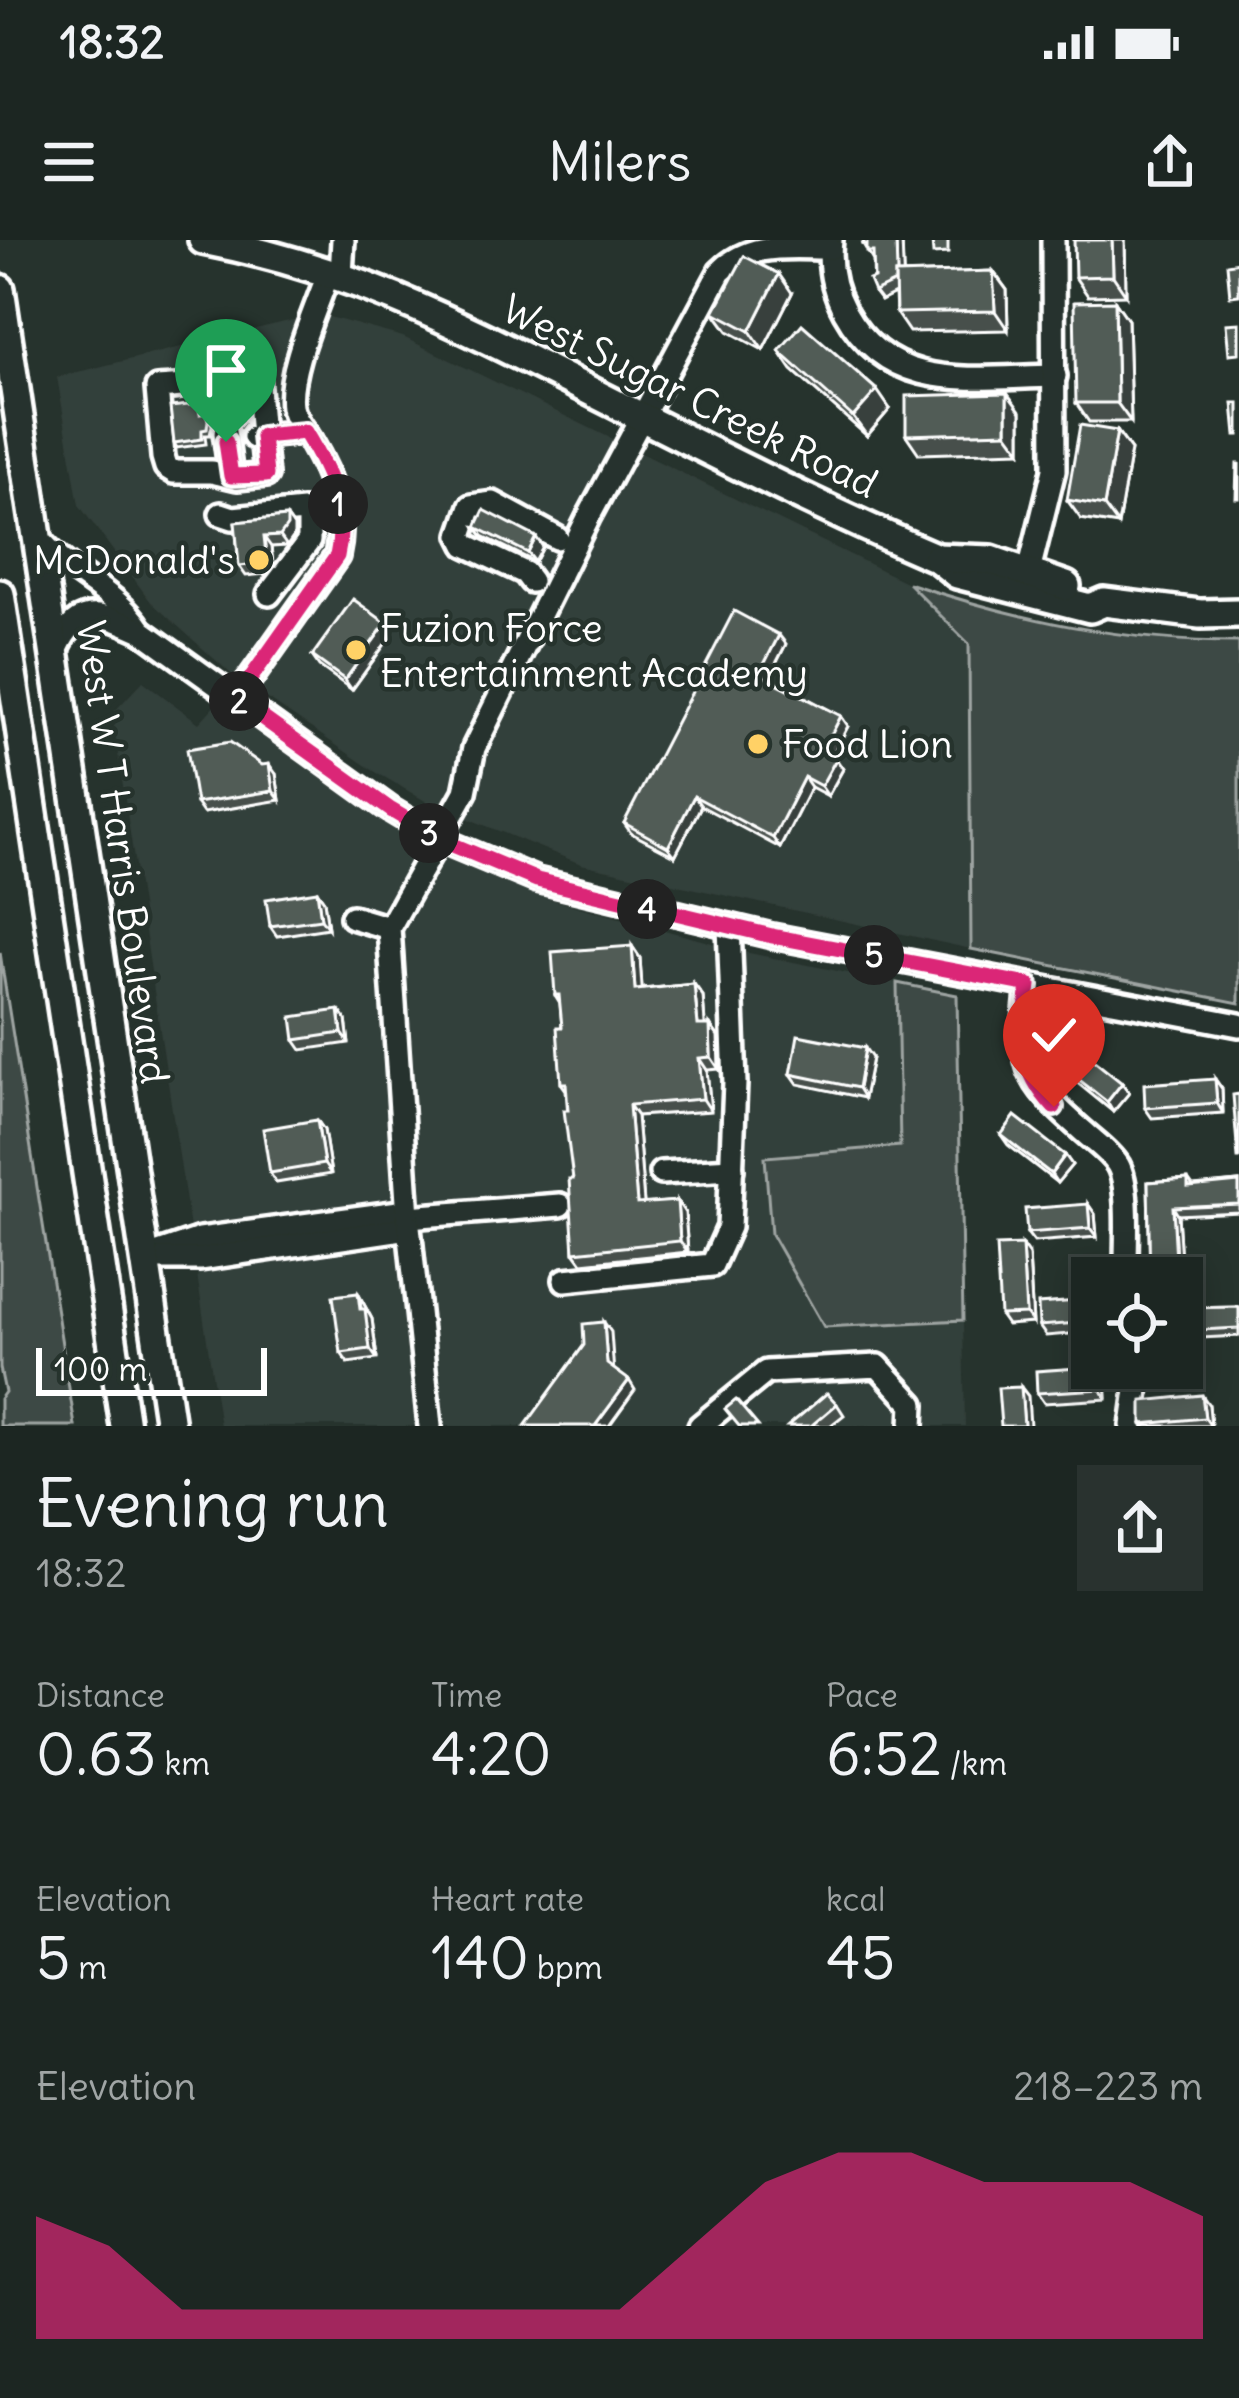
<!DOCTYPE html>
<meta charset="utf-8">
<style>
body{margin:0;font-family:Delius,sans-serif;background:#29322f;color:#f1f3f6;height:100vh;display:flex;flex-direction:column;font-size:45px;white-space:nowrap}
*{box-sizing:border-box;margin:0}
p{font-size:39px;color:#a0a5a5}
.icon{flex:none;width:66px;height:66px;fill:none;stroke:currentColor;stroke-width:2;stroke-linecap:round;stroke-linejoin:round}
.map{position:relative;height:1186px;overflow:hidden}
.drawer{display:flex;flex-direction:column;background:#1c2622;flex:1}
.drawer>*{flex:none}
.controls{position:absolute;left:1071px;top:1017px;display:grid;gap:24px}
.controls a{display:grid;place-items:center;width:132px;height:132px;border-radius:0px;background:#1c2622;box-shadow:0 6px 30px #0003,0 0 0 3px #3a4340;font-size:60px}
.scale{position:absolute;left:36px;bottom:30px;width:231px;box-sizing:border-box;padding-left:12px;border:6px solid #fff;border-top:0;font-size:33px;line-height:42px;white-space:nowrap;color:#fff;-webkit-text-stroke:9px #26332d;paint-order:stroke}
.pin{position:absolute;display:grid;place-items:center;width:102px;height:102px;color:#fff;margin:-123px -51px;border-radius:50% 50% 50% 0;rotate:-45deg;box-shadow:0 0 12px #0007}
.pin .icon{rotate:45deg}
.km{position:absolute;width:60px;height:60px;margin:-30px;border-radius:50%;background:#222;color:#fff;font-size:33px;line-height:60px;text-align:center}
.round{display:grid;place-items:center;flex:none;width:126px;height:126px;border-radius:0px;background:#29322f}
.headline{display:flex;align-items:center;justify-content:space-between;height:204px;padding:0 36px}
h1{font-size:66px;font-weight:600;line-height:90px}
.stats{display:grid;grid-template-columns:repeat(3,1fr);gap:18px;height:204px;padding:12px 36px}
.stats div{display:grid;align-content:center}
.stats b{font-size:60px;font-weight:600}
.stats small{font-size:33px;font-weight:400}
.stats p{font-size:33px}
.chart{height:336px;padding:24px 36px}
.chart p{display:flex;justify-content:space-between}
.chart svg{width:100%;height:216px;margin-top:12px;fill:#db2777;opacity:.7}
.status{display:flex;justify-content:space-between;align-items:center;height:84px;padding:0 60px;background:#1c2622;direction:ltr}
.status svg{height:33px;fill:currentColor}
header{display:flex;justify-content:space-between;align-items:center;height:156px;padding:0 36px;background:#1c2622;font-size:54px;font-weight:600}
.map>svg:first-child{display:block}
</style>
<div class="status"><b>18:32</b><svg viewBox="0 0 49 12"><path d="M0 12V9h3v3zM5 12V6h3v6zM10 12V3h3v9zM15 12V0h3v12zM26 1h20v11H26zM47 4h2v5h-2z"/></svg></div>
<header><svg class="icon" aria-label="menu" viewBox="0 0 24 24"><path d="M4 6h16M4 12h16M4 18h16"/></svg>Milers<svg class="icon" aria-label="share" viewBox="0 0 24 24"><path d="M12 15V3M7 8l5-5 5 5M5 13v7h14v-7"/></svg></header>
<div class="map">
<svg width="1239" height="1186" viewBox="0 0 1239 1186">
<rect width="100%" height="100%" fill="#26332d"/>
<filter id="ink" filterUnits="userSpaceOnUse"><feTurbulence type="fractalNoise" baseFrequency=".00833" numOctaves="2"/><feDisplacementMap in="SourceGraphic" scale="24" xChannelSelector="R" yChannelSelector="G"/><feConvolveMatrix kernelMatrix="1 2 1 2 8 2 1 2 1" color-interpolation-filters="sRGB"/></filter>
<g filter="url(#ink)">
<!-- built -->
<g fill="#333f3a">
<path d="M 318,74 L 403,97 L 908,343 L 969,404 L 971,709 L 581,624 L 427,562 L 374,531 L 230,433 L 151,362 L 79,265 L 57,137 Z"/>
<path d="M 143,441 L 199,483 L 218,462 L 407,588 L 404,594 L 471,628 L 543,657 L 749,713 L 897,743 L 900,906 L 766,917 L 824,1087 L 963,1080 L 965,1186 L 220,1186 L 112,474 Z"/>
</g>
<!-- green -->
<g fill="#3e4944" stroke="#9ea4a2" stroke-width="3">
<path d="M 908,343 C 1019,380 1121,402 1239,402 L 1239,763 L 971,709 L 969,404 Z"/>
<path d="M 0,712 L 3,733 L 75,1186 L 0,1186 L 0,1159 L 5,1152 L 0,1128 Z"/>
<path d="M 897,743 L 957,755 L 963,1080 L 824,1087 L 771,994 L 765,917 L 900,906 Z"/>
</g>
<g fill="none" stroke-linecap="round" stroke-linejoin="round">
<defs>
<g id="minor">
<path d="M 831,0 C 828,26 833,50 845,72 C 891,155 974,137 1055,136"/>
<path d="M 341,35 L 343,0"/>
<path d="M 219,131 L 224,176"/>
<path d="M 225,192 L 231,236"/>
<path d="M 254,197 L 262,196 L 266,235 L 237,238 L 212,232 L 174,232 L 166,227 L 163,217 L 157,148 C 170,147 185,147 198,143 C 221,136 227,121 253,129 L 257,136 L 262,196 L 305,192"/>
<path d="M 221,274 L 233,278 L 303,271 L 309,277 L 309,301 L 269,354"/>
<path d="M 37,296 C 68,335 114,348 141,390"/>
<path d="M 1028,335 L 1054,230 L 1053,0"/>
<path d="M 531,341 L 525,333 L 466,305 L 461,295 L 471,266 L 493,263 L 557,298"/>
<path d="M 54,416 C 75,364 96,370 142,391 L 391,570 L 441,600 L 537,640 L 772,696 L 1239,785"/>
<path d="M 236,459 L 337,316 C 347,274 331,236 310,200 C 304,190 294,179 292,167 C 287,130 317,68 329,31"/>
<path d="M 352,677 L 389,688"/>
<path d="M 1029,745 C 1019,826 1022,838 1084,892 C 1095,902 1110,912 1118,925 C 1131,948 1125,1010 1126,1038"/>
<path d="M 661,933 L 732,929"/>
<path d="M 144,1018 L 200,999 L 399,972 L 408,977 L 560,965"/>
<path d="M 160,1019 L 200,1019 L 402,989 L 408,977"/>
<path d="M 565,1040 L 712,1025 L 729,987 L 735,843 L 729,686"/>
<path d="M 430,1186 L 408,977 L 389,688 L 465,552 L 474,508 L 588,278 L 720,32 C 750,1 790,8 830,8"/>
<path d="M 700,1186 L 766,1132 L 878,1126 L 913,1164 L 912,1186"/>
<path d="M 1132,1186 L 1140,1128"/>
</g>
<g id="major">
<path d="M 203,0 C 355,29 464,87 600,156 C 711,212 822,269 937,318 L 957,334 L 1090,368 L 1104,362 L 1200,374 L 1239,373"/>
<path d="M 0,49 L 170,1186"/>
<path d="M 937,318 L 991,320 L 1066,346"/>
<path d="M 0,354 L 125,1186"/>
</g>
</defs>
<!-- minor casing -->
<use href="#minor" stroke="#fff" stroke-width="30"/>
<!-- major casing -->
<use href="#major" stroke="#fff" stroke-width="36"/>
<!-- minor -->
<use href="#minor" stroke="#26332d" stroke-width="21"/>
<!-- major -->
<use href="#major" stroke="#26332d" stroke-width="27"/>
</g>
<!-- wall -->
<g fill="#464f4b" stroke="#fff" stroke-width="3">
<path d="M 902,0 L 903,34 L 993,31 L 1007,50 L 1008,90 L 909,92 L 896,73 L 895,54 L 881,61 L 874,52 L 873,21 L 863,4 Z"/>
<path d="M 1125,0 L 1126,55 L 1088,56 L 1075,37 Z"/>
<path d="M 792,53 L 763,110 L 728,91 L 714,72 Z"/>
<path d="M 1115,61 L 1128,80 L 1131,182 L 1089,182 L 1076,163 Z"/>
<path d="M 779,111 L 890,169 L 867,196 L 792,130 Z"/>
<path d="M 198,164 L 202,174 L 209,179 L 212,185 L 210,195 L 205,195 L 206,204 L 177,208 L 174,203 Z"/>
<path d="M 1021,172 L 1021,211 L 919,214 L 906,195 Z"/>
<path d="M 1117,191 L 1131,210 L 1118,285 L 1081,279 L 1067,260 Z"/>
<path d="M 287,277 L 294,287 L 294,296 L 287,306 L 271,307 L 273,324 L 265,334 L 246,336 L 239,326 L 235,282 Z"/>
<path d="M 476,287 L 543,307 L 535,322 L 483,296 Z"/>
<path d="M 386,383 L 393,393 L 352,450 L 319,426 L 312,416 Z"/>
<path d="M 786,404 L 769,438 L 841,476 L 848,486 L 832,517 L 836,519 L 843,529 L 828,556 L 811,547 L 780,608 L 701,566 L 675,616 L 631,593 L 624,583 Z"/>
<path d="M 262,525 L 276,534 L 280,560 L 203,573 L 196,563 Z"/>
<path d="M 317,651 L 324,661 L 328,688 L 277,696 L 270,686 Z"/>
<path d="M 632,706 L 640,718 L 642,749 L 694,744 L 703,756 L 705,785 L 710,785 L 718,796 L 719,829 L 707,830 L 711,871 L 637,876 L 644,964 L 677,961 L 685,973 L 688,1012 L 582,1023 L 574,1012 L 573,939 L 566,850 L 561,843 L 562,787 L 560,763 L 555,755 Z"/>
<path d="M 339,770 L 346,780 L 349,803 L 302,810 L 295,800 Z"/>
<path d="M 872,818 L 864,858 L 798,844 L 791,834 Z"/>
<path d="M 1058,823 L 1122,843 L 1129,853 L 1113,872 L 1065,833 Z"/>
<path d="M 1215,839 L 1222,849 L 1223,873 L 1152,878 L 1145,868 Z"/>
<path d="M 317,880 L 324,890 L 331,934 L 276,943 L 270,933 Z"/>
<path d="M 1001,895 L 1065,915 L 1072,925 L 1057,943 L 1008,905 Z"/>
<path d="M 1188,939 L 1193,946 L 1239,942 L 1239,972 L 1178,975 L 1182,1038 L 1150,1038 L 1148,942 Z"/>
<path d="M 1088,964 L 1095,974 L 1097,997 L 1034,1002 L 1027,993 Z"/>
<path d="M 1029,1015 L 1033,1083 L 1007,1085 L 1000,1075 Z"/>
<path d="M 1182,1042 L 1183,1068 L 1239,1067 L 1239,1096 L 1182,1099 Z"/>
<path d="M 358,1053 L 372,1079 L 377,1119 L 348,1123 L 341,1113 Z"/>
<path d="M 1092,1060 L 1092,1092 L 1046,1096 L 1039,1086 Z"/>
<path d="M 1100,1128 L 1106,1136 L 1107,1159 L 1044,1163 L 1037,1153 Z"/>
<path d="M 837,1164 L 844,1175 L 830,1186 L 788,1186 Z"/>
<path d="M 1209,1165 L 1211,1186 L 1143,1186 L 1142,1184 Z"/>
</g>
<!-- shaded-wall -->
<g fill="#39403d" stroke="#fff" stroke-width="3">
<path d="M 896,0 L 902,0 L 904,51 L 897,41 Z"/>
<path d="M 1112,0 L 1125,0 L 1126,55 L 1113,36 Z"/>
<path d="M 993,31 L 1007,50 L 1008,90 L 995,71 Z"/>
<path d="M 779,34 L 792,53 L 763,110 L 750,91 Z"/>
<path d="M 1115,61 L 1128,80 L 1131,182 L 1117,163 Z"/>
<path d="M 240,139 L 242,142 L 246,184 L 240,192 L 238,188 Z"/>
<path d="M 877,150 L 890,169 L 867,196 L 853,177 Z"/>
<path d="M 1007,153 L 1021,172 L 1021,211 L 1007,192 Z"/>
<path d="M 1117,191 L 1131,210 L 1118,285 L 1104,266 Z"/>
<path d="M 287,277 L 294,287 L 294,296 L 287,306 L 280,296 Z"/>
<path d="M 264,297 L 271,307 L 273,324 L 265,334 L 258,324 Z"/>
<path d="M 536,297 L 543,307 L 535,322 L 528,313 Z"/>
<path d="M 386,383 L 393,393 L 352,450 L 345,440 Z"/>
<path d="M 779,395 L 786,404 L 766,443 L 759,434 Z"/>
<path d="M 841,476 L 848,486 L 829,522 L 822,512 Z"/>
<path d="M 836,519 L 843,529 L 828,556 L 821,546 Z"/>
<path d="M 269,524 L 276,534 L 280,560 L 273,551 Z"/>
<path d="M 804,537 L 811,547 L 780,608 L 773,598 Z"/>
<path d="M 694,556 L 701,566 L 675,616 L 668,607 Z"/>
<path d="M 317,651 L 324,661 L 328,688 L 321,679 Z"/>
<path d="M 632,706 L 640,718 L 643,761 L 635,750 Z"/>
<path d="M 694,744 L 703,756 L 706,797 L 698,785 Z"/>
<path d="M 339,770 L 346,780 L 349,803 L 342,793 Z"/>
<path d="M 710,785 L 718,796 L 719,829 L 711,817 Z"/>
<path d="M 865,808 L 872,818 L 864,858 L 858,848 Z"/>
<path d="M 699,818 L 707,830 L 711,871 L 703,859 Z"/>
<path d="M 1215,839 L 1222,849 L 1223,873 L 1217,863 Z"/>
<path d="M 1122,843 L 1129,853 L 1113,872 L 1107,862 Z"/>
<path d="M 629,865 L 637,876 L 645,975 L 637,964 Z"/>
<path d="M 317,880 L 324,890 L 331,934 L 324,924 Z"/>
<path d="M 1065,915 L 1072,925 L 1057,943 L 1051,934 Z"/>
<path d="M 677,961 L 685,973 L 688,1012 L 680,1001 Z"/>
<path d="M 1088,964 L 1095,974 L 1097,997 L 1090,988 Z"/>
<path d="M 1173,967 L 1178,975 L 1182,1038 L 1177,1038 Z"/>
<path d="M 1022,1005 L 1029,1015 L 1033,1083 L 1026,1074 Z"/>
<path d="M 358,1053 L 372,1079 L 377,1119 L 370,1109 Z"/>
<path d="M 604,1082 L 611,1092 L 614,1134 L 607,1124 Z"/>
<path d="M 1100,1128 L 1106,1136 L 1107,1159 L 1101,1149 Z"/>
<path d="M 629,1140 L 635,1150 L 609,1186 L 595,1186 Z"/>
<path d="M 1021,1147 L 1028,1156 L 1030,1186 L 1024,1186 Z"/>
<path d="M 1202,1155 L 1209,1165 L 1211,1186 L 1205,1178 Z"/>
</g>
<!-- building -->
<g fill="#515c57" stroke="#fff" stroke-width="3">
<path d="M 864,0 L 896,0 L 897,34 L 895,34 L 895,42 L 874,52 L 869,40 L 874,38 L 873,12 L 867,12 L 867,4 L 863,4 Z"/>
<path d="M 932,0 L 948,0 L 948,13 L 933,14 Z"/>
<path d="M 1074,0 L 1112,0 L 1113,36 L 1075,37 Z"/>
<path d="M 744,16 L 779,34 L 750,91 L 714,72 Z"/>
<path d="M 1239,22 L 1239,55 L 1230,56 L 1227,24 Z"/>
<path d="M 993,31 L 995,71 L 896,73 L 895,34 Z"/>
<path d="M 1115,61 L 1117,163 L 1076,163 L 1074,62 Z"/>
<path d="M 1239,83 L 1239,113 L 1229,114 L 1226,84 Z"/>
<path d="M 802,84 L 877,150 L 853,177 L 779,111 Z"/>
<path d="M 233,139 L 240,139 L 244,181 L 238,188 Z"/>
<path d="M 1007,153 L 1007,192 L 906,195 L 906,156 Z"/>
<path d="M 1233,163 L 1239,163 L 1239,195 L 1236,195 Z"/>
<path d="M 198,164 L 200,174 L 206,173 L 208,180 L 207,189 L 202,190 L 202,199 L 174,203 L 170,167 Z"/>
<path d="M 1080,185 L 1117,191 L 1104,266 L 1067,260 Z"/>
<path d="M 1237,224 L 1239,224 L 1239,258 L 1236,258 Z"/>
<path d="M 484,270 L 536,297 L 528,313 L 476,287 Z"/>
<path d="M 287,277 L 287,286 L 280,296 L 264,297 L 266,314 L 258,324 L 239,326 L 235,282 Z"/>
<path d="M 353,359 L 386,383 L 345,440 L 312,416 Z"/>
<path d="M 734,371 L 779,395 L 759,434 L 841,476 L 822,512 L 836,519 L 821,546 L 804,537 L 773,598 L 694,556 L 668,607 L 624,583 Z"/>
<path d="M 230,502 L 262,525 L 269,524 L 273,551 L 196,563 L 187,509 Z"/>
<path d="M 317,651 L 321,679 L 270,686 L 266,659 Z"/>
<path d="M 632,706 L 635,750 L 694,744 L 698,785 L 710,785 L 711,817 L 699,818 L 703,859 L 629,865 L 637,964 L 677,961 L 680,1001 L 574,1012 L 569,939 L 573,939 L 564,870 L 568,870 L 566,843 L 561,843 L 557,787 L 562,787 L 559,755 L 555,755 L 552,712 Z"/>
<path d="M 339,770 L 342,793 L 295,800 L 292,777 Z"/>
<path d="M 798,795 L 865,808 L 858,848 L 791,834 Z"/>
<path d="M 1073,804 L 1122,843 L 1107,862 L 1058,823 Z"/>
<path d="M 1215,839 L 1217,863 L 1145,868 L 1144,844 Z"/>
<path d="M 1239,854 L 1239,918 L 1238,918 L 1233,855 Z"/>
<path d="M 1015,876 L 1065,915 L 1051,934 L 1001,895 Z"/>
<path d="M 317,880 L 324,924 L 270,933 L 263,889 Z"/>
<path d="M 1188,939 L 1188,947 L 1239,942 L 1239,964 L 1173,967 L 1177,1038 L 1150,1038 L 1148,942 Z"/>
<path d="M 1088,964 L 1090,988 L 1027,993 L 1025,969 Z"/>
<path d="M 1022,1005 L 1026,1074 L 1000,1075 L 996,1006 Z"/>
<path d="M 358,1053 L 360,1069 L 365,1069 L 370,1109 L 341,1113 L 333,1056 Z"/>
<path d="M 1092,1060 L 1092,1082 L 1039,1086 L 1038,1064 Z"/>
<path d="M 1239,1067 L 1239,1088 L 1182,1091 L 1182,1068 Z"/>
<path d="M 604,1082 L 607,1124 L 629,1140 L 595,1186 L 525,1186 L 584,1105 L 583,1084 Z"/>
<path d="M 1092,1127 L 1099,1128 L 1101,1149 L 1037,1153 L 1036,1131 Z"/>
<path d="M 1021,1147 L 1024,1186 L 1001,1186 L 998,1148 Z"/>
<path d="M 827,1153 L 837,1164 L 811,1186 L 788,1186 Z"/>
<path d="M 1202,1155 L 1205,1178 L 1142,1184 L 1142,1161 Z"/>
<path d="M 736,1160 L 758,1186 L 739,1186 L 725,1169 Z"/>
</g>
</g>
<g fill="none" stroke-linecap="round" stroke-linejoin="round" filter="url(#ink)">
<defs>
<path id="route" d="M 226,202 L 231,236 L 266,235 L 262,196 L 305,192 C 328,230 348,271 337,316 L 236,459 L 391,570 L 441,600 L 537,640 L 772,696 L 1029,745 C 1023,796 1016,827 1054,867"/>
</defs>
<!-- route casing -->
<use href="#route" stroke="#fff" stroke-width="24"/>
<!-- route -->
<use href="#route" stroke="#db2777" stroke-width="15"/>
</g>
<!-- markers -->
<g fill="#ffd166" stroke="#26332d" stroke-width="4.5">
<circle cx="259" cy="320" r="12"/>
<circle cx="356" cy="410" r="12"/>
<circle cx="758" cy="504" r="12"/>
</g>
<g text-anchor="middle" stroke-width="9" stroke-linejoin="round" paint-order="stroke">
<!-- street labels -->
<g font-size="39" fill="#fff" stroke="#26332d">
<text transform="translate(690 156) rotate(26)" y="14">West Sugar Creek Road</text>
<text transform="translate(123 612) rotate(82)" y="14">West W T Harris Boulevard</text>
</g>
<!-- poi labels -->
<g font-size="39" fill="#fff" stroke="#26332d" text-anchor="start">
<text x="235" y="334" text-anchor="end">McDonald's</text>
<text x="380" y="402">Fuzion Force<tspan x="380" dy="45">Entertainment Academy</tspan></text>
<text x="782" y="518">Food Lion</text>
</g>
</g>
</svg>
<div class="controls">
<a><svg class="icon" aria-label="locate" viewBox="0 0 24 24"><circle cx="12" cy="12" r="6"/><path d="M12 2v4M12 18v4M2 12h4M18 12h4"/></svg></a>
</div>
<div class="scale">100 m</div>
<div class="pin" style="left:226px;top:202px;background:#1e9e55"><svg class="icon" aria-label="arrive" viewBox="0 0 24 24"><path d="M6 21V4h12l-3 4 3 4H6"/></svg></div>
<div class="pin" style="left:1054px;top:867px;background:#d93025"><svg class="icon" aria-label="check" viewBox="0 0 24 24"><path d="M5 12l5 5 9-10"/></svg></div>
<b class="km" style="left:338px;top:264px">1</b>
<b class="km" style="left:239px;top:461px">2</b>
<b class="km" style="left:429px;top:593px">3</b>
<b class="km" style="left:647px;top:669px">4</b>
<b class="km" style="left:874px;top:715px">5</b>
</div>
<section class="drawer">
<div class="headline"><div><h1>Evening run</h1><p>18:32</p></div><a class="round"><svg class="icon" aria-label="share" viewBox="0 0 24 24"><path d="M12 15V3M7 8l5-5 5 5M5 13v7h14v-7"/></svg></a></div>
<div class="stats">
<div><p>Distance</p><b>0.63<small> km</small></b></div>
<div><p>Time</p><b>4:20</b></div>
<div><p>Pace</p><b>6:52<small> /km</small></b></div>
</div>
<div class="stats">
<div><p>Elevation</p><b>5<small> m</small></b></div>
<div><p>Heart rate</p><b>140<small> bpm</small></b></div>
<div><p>kcal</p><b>45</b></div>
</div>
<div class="chart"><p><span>Elevation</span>218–223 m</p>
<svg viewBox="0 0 160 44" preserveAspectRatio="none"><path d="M0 44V19L10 25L20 38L30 38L40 38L50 38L60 38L70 38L80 38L90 25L100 12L110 6L120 6L130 12L140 12L150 12L160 19V44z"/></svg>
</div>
</section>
